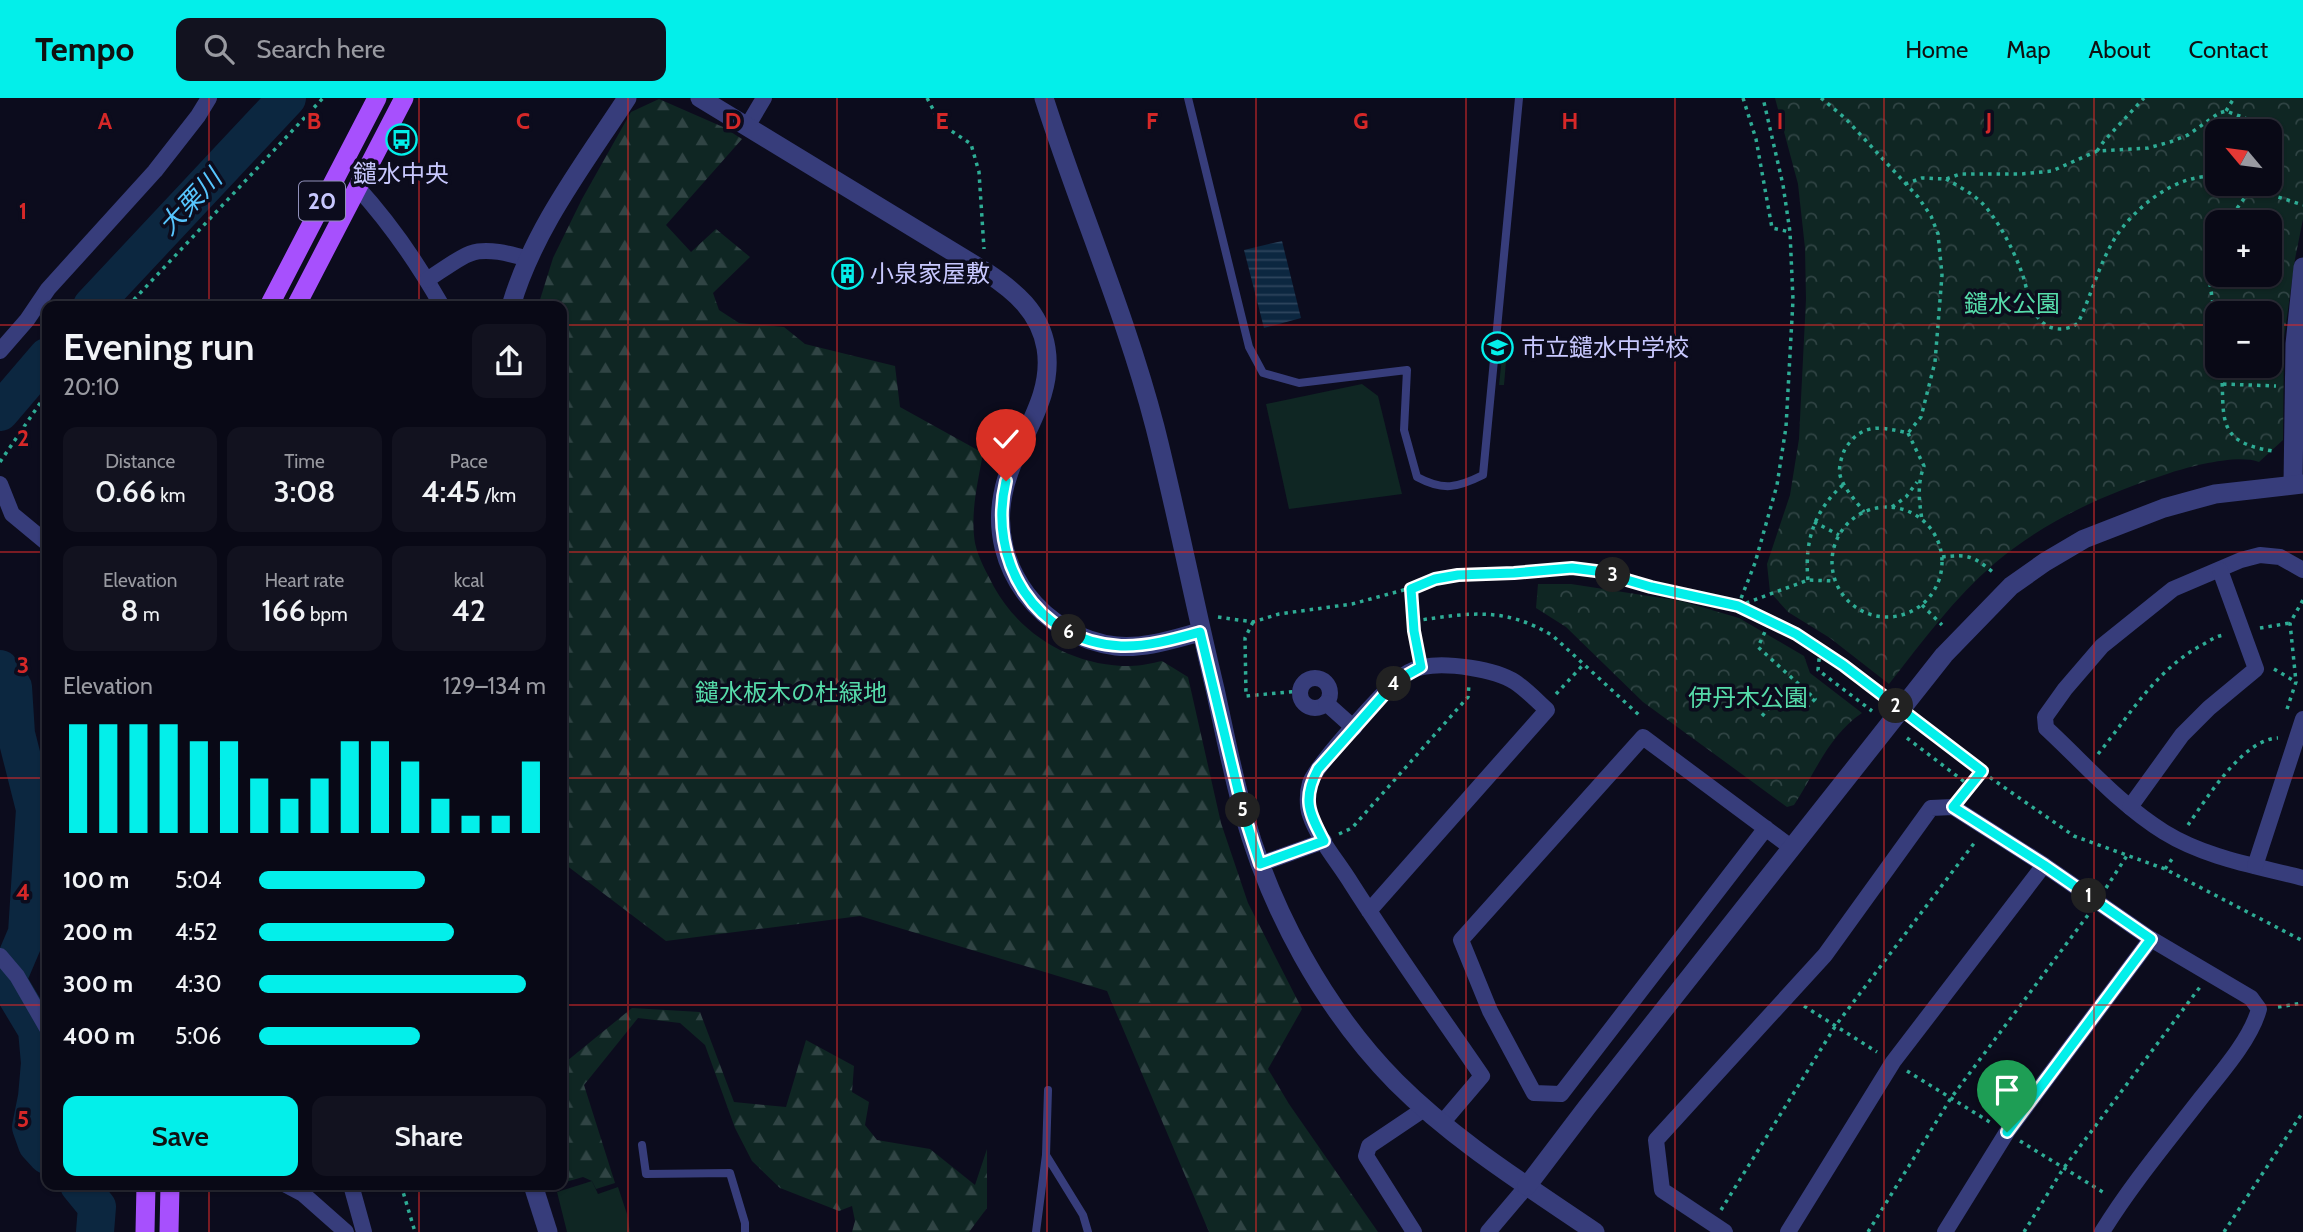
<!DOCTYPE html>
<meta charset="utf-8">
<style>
body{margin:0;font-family:Cabin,"Noto Sans JP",sans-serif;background:#12121f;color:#f1f3f6;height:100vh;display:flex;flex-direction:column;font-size:26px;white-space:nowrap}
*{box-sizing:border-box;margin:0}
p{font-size:23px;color:#999aa1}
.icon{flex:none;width:38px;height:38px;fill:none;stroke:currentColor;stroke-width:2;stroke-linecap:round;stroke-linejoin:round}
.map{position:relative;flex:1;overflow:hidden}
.sheet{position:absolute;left:42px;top:203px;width:525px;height:889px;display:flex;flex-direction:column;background:#090916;border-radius:14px;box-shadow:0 2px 5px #0004,0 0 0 2px #292a35}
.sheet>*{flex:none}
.needle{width:46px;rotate:299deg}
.buttons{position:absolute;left:2205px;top:21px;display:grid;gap:14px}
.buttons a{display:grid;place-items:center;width:77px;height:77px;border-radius:14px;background:#090916;box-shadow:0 2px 5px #0004,0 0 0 2px #292a35;font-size:35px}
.pin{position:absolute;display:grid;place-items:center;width:60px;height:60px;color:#fff;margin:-72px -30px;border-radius:50% 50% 50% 0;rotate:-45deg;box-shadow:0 0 7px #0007}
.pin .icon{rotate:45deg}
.km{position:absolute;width:35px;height:35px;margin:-18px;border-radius:50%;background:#222;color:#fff;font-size:19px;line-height:35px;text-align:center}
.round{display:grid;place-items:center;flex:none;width:74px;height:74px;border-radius:14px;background:#12121f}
.overview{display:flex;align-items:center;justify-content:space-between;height:119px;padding:0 21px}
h1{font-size:38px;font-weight:600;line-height:52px}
.figures{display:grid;grid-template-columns:repeat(3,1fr);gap:10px;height:119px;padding:7px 21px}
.figures div{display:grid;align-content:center;border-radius:14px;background:#12121f;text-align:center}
.figures b{font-size:30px;font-weight:600}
.figures small{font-size:19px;font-weight:400}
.figures p{font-size:19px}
.chart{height:196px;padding:14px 21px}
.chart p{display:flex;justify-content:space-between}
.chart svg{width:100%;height:126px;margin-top:7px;stroke:#03efea;stroke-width:6}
.button{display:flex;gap:14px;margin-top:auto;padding:14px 21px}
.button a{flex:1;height:80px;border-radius:14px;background:#03efea;color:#111;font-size:28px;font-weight:600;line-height:80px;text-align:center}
.button a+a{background:#12121f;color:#f1f3f6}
ul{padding:0 21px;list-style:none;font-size:23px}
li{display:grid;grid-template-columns:112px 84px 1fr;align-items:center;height:52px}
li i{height:18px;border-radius:9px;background:#03efea}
header{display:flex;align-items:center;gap:42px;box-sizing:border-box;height:98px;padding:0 35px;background:#03efea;color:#111}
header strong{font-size:33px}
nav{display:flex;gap:38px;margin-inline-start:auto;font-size:24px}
.search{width:490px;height:63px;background:#12121f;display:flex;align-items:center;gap:18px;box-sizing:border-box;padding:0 24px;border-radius:14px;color:#999aa1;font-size:26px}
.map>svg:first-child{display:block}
</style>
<header>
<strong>Tempo</strong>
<div class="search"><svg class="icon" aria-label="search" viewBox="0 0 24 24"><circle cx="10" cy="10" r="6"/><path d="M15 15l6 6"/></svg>Search here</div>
<nav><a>Home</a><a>Map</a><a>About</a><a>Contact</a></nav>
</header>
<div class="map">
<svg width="2303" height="1134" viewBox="0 0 2303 1134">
<defs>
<pattern id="forest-firs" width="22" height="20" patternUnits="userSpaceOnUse" patternTransform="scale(1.75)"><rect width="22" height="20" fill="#0f2623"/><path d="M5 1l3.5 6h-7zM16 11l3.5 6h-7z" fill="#304444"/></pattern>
<pattern id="park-crowns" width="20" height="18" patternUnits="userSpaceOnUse" patternTransform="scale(1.75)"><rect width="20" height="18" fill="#0f2623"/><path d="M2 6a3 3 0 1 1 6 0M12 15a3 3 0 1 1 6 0" fill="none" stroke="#304444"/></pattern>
<pattern id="water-rules" width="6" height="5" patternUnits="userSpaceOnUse" patternTransform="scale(1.75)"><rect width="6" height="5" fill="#0c2740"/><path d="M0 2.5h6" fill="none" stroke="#2e455d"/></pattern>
</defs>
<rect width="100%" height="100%" fill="#0c0c1d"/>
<!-- grass -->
<g fill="#0f2623">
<path d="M 1504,241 L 1508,241 L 1504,287 L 1499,287 Z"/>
<path d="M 1362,286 L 1378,298 L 1402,396 L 1289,411 L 1266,306 Z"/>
<path d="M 592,1083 L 598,1096 L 618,1089 L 627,1116 L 630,1134 L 567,1134 L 557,1094 Z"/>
</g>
<!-- forest -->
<g fill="url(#forest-firs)">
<path d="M 659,1 L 723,29 L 742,41 L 666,127 L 691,154 L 716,131 L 750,159 L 713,195 L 719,212 L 739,225 L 784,229 L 805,246 L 895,268 L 900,309 L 983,355 C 978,384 970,415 975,445 C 978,460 987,475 994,489 C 1022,539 1074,568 1130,568 C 1141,568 1152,565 1162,563 L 1188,579 L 1221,725 L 1248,805 L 1302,911 L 1268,971 L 1289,1006 L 1378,1134 L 1209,1134 L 1107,893 L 860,818 L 666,843 L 562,764 L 562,208 L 538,208 L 553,160 L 582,101 L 631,14 Z"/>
<path d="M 632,910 L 700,914 L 734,1004 L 786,1009 L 806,942 L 854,968 L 852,994 L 869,1004 L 865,1027 L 877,1042 L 930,1051 L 975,1087 L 987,1051 L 987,1110 L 969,1134 L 852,1134 L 855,1123 L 852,1108 L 839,1113 L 780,1090 L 752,1063 L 735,1030 L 705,947 L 680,925 L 638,920 L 584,987 L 615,1085 L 596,1091 L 592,1083 L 583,1079 L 562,1085 L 562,967 Z"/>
</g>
<!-- park -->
<g fill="url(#park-crowns)" fill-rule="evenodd">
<path d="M 1775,0 L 2303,0 L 2303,121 L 2295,161 L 2284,240 L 2283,342 L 2259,364 C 2238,356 2192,368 2170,375 C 2107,395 2046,422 1995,465 C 1954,500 1922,544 1889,586 L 1830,540 L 1788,514 L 1770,494 L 1767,466 L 1790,397 L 1799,341 L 1806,201 L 1805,150 L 1798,86 ZM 2217,33 L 2270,33 L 2270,86 L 2217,86 ZM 2217,124 L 2270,124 L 2270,177 L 2217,177 ZM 2217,215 L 2270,215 L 2270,268 L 2217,268 Z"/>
<path d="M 1538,486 L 1571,486 L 1681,503 L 1739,520 L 1804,558 L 1810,575 L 1862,615 C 1829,637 1815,675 1794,707 L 1787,709 L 1643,604 L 1566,529 L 1536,510 Z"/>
</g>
<!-- water -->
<path fill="url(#water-rules)" d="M 1282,143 L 1301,220 L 1264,230 L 1244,152 Z"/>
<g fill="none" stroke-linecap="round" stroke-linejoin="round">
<!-- river -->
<g stroke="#0c2740" stroke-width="38">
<path d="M 92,208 L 287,0"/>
<path d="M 0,314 L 47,259"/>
<path d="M 0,571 L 13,589 L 16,636 L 35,711 L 27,835 L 7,882 L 37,932 L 40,965 L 37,999 L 31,1029 L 37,1046 L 47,1057"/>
<path d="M 79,1087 L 97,1109 L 95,1134"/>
</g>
<!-- path -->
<g stroke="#2eac95" stroke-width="3.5" stroke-dasharray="3.5 5" stroke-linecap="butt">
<path d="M 927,0 L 941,26 L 971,46 L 979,74 L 984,151"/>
<path d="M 1743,0 L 1756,41 L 1772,130 L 1790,134"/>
<path d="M 1821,0 L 1845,20 L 1918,99 L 1931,118 L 1938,136 L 1942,177 L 1935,264 L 1921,319 L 1908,335 C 1881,329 1862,324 1845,351 C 1842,357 1838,370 1840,377 C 1843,390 1857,404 1864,414"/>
<path d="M 2226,13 L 2234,0"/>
<path d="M 2097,53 L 2104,43 L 2144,0"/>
<path d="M 1946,81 C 1958,88 1972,95 1982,105 C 1998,122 2012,149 2020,170 C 2027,186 2028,207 2039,221 C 2049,233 2066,234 2078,225 C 2091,198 2099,166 2115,140 C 2135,109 2178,74 2217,79"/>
<path d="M 1905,86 L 1922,80 L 1946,81 L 1960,76 L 2021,76 L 2052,73 L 2097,53 L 2148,50 L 2170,44 L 2188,37 L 2219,15 L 2226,13 L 2245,20 L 2255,33"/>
<path d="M 2238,86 L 2303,107"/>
<path d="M 2227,124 L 2251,91 L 2251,86"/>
<path d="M 2217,137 L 2206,160 L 2217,232"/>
<path d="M 128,208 L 323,0"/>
<path d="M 2221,268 C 2226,317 2212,344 2273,353"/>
<path d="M 2223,286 L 2276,288"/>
<path d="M 1908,335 L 1924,368 C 1917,387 1919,402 1922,422"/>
<path d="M 0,364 L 47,295"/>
<path d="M 1892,409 L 1906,399 L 1917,384"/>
<circle cx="1887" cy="464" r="55"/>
<path d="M 1814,424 L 1839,437"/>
<path d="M 1942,459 C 1969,456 1973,458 1994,475"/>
<path d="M 1808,482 C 1804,442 1815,411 1845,385"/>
<path d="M 1411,490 L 1414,523 C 1469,515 1504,508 1553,538 L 1639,617"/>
<path d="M 1922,507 L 1942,527"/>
<path d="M 1738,508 L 1755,465 L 1777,387 L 1786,329 L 1793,202 L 1790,134 L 1783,87 L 1763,0"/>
<path d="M 1738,508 L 1808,482 L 1835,483"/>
<path d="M 1218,519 L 1253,524 L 1279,516 L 1352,506 L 1411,490 L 1435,481 L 1458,476 L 1514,475 L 1571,470 L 1596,473 L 1651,489 L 1738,508 L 1796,536 L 1844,567"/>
<path d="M 1414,523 L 1418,553"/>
<path d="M 1253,524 L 1245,540 L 1246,598 L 1300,593"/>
<path d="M 2260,530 L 2290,525"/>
<path d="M 1820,552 L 1818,572 L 1872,613"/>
<path d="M 2274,571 L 2296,584"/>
<path d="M 1556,596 L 1583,567"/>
<path d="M 2287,611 L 2296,584 L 2290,525 L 2303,502"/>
<path d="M 1762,618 L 1769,610 L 1784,602 L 1807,609 L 1815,601 L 1758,549 L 1769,525"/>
<path d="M 1907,640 L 1970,688"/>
<path d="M 2098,656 C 2130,617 2154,574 2200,548 C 2208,544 2215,538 2224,537"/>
<path d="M 1962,660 L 2074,738 L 2165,771 L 2303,843"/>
<path d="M 1963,696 L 1982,673"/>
<path d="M 2188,727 C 2207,700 2243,641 2278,640"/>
<path d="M 1339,736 L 1352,730 L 1468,599 L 1469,586"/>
<path d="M 2165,771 L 2174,758"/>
<path d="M 2106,790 L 2128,756"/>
<path d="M 1804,908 L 1877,954"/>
<path d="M 2278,909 L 2303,905"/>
<path d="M 1907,973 L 1993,1026"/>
<path d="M 2020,1043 L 2106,1096"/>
<path d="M 401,1087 L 415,1134"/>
<path d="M 1721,1112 L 1836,927 L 1975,744"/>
<path d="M 1868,1134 L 1951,1000 L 2088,817"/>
<path d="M 2024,1134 L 2063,1071 L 2200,889"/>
<path d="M 2224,1134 L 2303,1014"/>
</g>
<!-- service -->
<g stroke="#373d7b" stroke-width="8">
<path d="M 1188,0 L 1249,249 L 1263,275 L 1299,285 L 1407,272 L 1404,332 L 1417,379 C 1443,393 1457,390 1483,377 L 1519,0"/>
<path d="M 642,1047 L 646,1076 L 730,1075 L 745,1125 L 745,1134"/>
<path d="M 1046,1057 L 1048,992"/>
<path d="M 1036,1134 L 1046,1057 L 1083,1117 L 1088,1134"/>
</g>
<!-- minor -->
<g stroke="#373d7b" stroke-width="16">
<path d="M 748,27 L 764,0"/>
<path d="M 357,89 C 390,125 418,166 442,208"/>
<path d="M 427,182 C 474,151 473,146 529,161"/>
<path d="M 0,253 L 27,222 L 48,191 L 155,73 L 198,18 L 209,0"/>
<path d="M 0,386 L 12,416 L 47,445"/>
<path d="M 2303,472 L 2280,459 L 2260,457 L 2241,462 L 2173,491 L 2102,548 L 2065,591 L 2045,619 L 2046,630 C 2084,665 2120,707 2164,734 C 2206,760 2257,768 2303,780"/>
<circle cx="1315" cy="595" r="15"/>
<path d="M 1326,605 L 1354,630"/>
<path d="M 2130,709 L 2182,637 L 2209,610 L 2256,571 L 2220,472"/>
<path d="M 1766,730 L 1561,996 L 1534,995 L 1490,913 L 1461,842 L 1643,639 L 1792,750"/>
<path d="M 1260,766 L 1324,743"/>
<path d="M 2255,768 L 2303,621"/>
<path d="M 1369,813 L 1547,612 C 1537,603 1527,592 1515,584 C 1495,571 1446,564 1423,569 C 1413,571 1402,577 1395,584 C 1378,600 1316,667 1310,685 C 1307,695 1307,708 1310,717 C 1318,741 1338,764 1351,785 C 1393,851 1438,914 1482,978 L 1442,1025"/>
<path d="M 0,858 L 17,878 L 47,930"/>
<path d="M 286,1087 L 303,1096 L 346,1134"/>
<path d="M 351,1087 L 364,1134"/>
<path d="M 1414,1134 L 1366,1058 L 1369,1048 L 1424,1011"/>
<path d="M 1488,1134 L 1527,1088"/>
<path d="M 1725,1134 L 1662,1092 L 1656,1042 L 1825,857 L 1931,710 L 1953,709 L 2044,767 L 2151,841 L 2251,900 L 2259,911 C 2251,941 2221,975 2201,1000 C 2167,1044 2131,1087 2102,1134"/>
<path d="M 1788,1134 L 1893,964 L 2044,767"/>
<path d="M 1945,1134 L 2007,1034 L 2151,841"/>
</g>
<!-- tertiary -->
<g stroke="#373d7b" stroke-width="19">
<path d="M 700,0 L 986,174 C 1015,193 1040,214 1046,250 C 1055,304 1012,346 1003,396 C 988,470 1043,539 1116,548 C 1144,551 1174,541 1200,534"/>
<path d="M 1044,0 C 1079,110 1126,217 1155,329 C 1177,416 1194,504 1215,591 C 1224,632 1232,673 1243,713 C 1270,811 1324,911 1396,984 C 1455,1043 1526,1087 1595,1134"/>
<path d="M 511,208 C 533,132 584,66 627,0"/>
<path d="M 2293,386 L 2295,246 L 2303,169"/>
<path d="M 533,1087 L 548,1134"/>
<path d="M 1527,1088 L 1587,1009 L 1944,557 L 2011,488 L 2045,464 L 2084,441 L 2164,410 L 2215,396 L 2303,386"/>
</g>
<!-- primary -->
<g stroke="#a750fd" stroke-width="19">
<path d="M 269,208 L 377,0"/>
<path d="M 296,208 L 404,0"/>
<path d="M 145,1134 L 146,1087"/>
<path d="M 169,1134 L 170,1087"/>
</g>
<!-- path-bridge -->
<path stroke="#2eac95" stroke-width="3.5" stroke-dasharray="3.5 5" stroke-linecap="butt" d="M 1844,567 L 1962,660"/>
</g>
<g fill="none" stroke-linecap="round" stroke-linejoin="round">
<defs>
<path id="route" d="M 1006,383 C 987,462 1035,544 1121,548 C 1147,549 1175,541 1200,534 L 1243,713 L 1260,766 L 1324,743 C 1309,715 1302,701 1318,671 L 1396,583 L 1421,569 L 1414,533 L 1411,491 L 1435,481 L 1458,477 L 1514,475 L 1572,470 L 1596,473 L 1651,489 L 1738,508 L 1796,536 L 1843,567 L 1982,673 L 1953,709 L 2044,767 L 2151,841 L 2007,1034"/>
</defs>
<!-- route casing -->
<use href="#route" stroke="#fff" stroke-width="14"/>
<!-- route -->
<use href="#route" stroke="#03efea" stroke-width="9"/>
</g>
<!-- grid -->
<path fill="none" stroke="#d62828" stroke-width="2" stroke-opacity="0.55" d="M 209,0 L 209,208M 419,0 L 419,208M 628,0 L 628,1134M 837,0 L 837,1134M 1047,0 L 1047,1134M 1256,0 L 1256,1134M 1466,0 L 1466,1134M 1675,0 L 1675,1134M 1884,0 L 1884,1134M 2094,0 L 2094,1134M 0,227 L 47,227M 562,227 L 2217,227M 2270,227 L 2303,227M 0,454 L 47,454M 562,454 L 2303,454M 0,680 L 47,680M 562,680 L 2303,680M 0,907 L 47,907M 562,907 L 2303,907M 209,1087 L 209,1134M 419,1087 L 419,1134"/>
<!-- icons -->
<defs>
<symbol id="bus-ring" viewBox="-11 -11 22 22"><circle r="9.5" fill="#0c0c1d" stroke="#03efea" stroke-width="1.5"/><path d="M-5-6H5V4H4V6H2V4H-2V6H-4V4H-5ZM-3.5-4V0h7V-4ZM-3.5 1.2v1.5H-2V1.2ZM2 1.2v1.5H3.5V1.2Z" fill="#03efea"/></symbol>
<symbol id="building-ring" viewBox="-11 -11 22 22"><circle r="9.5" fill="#0c0c1d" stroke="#03efea" stroke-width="1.5"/><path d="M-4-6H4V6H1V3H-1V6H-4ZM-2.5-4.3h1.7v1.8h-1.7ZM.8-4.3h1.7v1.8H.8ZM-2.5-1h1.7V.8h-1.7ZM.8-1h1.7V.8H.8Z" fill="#03efea"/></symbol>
<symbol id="school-ring" viewBox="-11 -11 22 22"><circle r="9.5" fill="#0c0c1d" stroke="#03efea" stroke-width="1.5"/><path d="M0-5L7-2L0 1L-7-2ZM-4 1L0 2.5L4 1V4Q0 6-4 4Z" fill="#03efea"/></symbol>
</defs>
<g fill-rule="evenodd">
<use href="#bus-ring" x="384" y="24" width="35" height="35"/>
<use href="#building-ring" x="830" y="158" width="35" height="35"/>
<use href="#school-ring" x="1480" y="232" width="35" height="35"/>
</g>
<g text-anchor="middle" stroke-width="7" stroke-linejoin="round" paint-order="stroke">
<!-- shield labels -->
<rect fill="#0c0c1d" stroke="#9090ba" stroke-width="2" x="299" y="83.5" width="46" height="39" rx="5"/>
<g font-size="23" font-weight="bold" fill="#c8c8fe">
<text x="322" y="111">20</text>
</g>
<!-- poi labels -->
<g font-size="24" fill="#c8c8fe" stroke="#0c0c1d" text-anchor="start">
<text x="401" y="84" text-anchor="middle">鑓水中央</text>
<text x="870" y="184">小泉家屋敷</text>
<text x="1521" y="258">市立鑓水中学校</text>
</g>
<!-- park labels -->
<g font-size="24" fill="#56dcaa" stroke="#0c0c1d">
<text x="2012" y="214">鑓水公園</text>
<text x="791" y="603">鑓水板木の杜緑地</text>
<text x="1748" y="608">伊丹木公園</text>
</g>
<!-- water labels -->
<g font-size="26" font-style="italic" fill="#57c5fd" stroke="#0c0c1d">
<text transform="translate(190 104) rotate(-47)" y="9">大栗川</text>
</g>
</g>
<g font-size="23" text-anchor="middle" font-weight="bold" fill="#d62828" stroke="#0c0c1d" stroke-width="7" stroke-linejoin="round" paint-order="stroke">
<text x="105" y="31">A</text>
<text x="314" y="31">B</text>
<text x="523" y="31">C</text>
<text x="733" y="31">D</text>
<text x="942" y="31">E</text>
<text x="1152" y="31">F</text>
<text x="1361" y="31">G</text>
<text x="1570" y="31">H</text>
<text x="1780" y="31">I</text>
<text x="1989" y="31">J</text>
<text x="23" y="121">1</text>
<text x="23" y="348">2</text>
<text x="23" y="575">3</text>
<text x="23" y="802">4</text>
<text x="23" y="1029">5</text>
</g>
</svg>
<div class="buttons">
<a><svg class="needle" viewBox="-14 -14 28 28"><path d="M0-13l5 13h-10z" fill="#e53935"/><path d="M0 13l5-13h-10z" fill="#999aa1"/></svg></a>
<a>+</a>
<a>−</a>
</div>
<div class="pin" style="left:2007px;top:1034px;background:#1e9e55"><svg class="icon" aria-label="arrive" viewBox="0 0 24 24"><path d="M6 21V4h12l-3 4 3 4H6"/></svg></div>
<div class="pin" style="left:1006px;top:383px;background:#d93025"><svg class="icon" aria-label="check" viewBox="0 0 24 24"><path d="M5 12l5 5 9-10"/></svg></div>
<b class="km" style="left:2089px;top:798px">1</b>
<b class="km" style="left:1896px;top:608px">2</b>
<b class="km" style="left:1613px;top:477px">3</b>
<b class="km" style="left:1394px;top:586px">4</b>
<b class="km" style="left:1243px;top:712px">5</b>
<b class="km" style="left:1069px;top:534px">6</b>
<section class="sheet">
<div class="overview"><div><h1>Evening run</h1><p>20:10</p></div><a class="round"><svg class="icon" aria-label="share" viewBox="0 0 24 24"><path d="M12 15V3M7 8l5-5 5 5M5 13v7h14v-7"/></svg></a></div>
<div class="figures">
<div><p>Distance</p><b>0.66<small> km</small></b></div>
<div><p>Time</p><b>3:08</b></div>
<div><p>Pace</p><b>4:45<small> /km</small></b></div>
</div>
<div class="figures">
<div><p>Elevation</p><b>8<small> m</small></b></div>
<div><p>Heart rate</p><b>166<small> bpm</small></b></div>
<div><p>kcal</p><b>42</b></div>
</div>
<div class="chart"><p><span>Elevation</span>129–134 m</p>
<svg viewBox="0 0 160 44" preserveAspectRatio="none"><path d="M5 44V6M15 44V6M25 44V6M35 44V6M45 44V12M55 44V12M65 44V25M75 44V32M85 44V25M95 44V12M105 44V12M115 44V19M125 44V32M135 44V38M145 44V38M155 44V19"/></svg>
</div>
<ul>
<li><b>100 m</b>5:04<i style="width:58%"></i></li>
<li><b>200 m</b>4:52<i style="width:68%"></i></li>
<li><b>300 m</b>4:30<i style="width:93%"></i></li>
<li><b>400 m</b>5:06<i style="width:56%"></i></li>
</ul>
<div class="button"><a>Save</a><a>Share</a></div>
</section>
</div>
